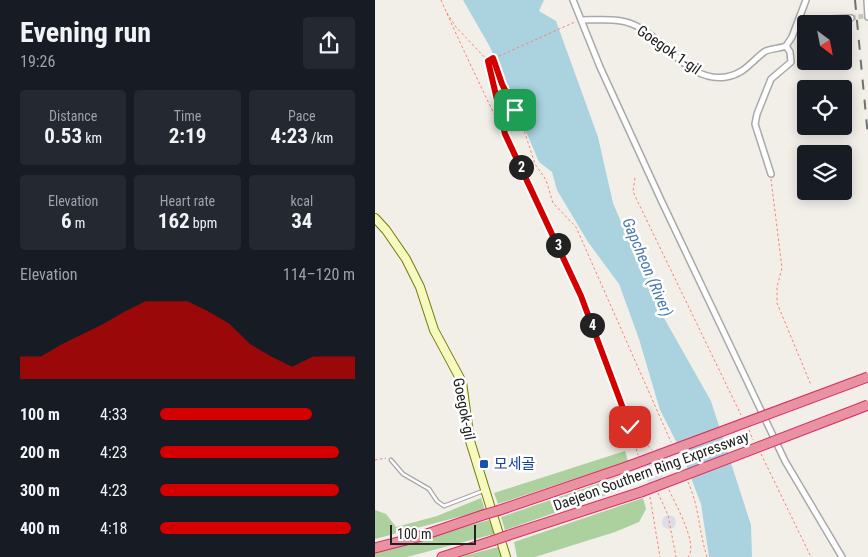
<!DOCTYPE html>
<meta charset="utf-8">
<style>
body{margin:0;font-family:"Roboto Condensed","Noto Sans KR",sans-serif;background:#242831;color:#f1f3f6;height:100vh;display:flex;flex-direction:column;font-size:19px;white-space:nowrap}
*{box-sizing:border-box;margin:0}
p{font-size:16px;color:#9ea1a6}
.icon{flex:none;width:28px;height:28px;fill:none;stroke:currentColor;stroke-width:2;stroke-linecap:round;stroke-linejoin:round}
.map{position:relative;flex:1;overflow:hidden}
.panel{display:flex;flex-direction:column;background:#171b24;width:375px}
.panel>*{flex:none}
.needle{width:32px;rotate:148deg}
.buttons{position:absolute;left:422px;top:15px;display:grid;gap:10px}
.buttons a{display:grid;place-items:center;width:55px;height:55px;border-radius:5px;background:#171b24;box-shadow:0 2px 12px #0003;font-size:25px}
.scale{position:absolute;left:15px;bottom:12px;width:86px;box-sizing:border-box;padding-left:5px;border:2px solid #222;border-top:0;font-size:14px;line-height:18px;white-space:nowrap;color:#222;-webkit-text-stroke:4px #fff;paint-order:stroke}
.pin{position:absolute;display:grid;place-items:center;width:42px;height:42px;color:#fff;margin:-21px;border-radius:10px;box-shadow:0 2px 8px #0006}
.km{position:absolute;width:25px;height:25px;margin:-12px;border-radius:50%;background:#222;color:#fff;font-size:14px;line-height:25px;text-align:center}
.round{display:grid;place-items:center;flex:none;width:52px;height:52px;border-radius:5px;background:#242831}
.headline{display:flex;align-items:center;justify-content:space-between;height:85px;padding:0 20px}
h1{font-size:28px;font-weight:700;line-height:38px}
.figures{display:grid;grid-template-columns:repeat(3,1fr);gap:8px;height:85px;padding:5px 20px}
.figures div{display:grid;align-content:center;border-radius:5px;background:#242831;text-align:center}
.figures b{font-size:21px;font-weight:700}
.figures small{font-size:14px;font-weight:400}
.figures p{font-size:14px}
.chart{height:140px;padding:10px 20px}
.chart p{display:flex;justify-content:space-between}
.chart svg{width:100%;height:90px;margin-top:5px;fill:#d40000;opacity:.7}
ul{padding:0 20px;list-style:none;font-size:16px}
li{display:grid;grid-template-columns:80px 60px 1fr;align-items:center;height:38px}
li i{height:12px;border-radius:6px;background:#d40000}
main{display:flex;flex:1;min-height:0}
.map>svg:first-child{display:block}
</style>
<main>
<section class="panel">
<div class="headline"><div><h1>Evening run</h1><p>19:26</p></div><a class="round"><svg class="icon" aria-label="share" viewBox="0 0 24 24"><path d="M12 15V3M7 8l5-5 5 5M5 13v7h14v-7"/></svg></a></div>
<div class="figures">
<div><p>Distance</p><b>0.53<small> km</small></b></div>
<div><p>Time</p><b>2:19</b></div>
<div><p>Pace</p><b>4:23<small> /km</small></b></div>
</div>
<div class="figures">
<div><p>Elevation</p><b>6<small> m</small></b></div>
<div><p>Heart rate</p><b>162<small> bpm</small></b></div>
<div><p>kcal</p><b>34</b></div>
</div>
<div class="chart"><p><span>Elevation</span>114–120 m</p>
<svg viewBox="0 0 160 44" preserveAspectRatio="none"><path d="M0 44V33L10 33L20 27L30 22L40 17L50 11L60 6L70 6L80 6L90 11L100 17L110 27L120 33L130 38L140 33L150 33L160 33V44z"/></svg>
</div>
<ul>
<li><b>100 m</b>4:33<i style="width:78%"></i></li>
<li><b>200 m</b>4:23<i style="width:92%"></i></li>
<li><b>300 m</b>4:23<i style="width:92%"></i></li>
<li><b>400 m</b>4:18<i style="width:98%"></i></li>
</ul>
</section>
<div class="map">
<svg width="493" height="557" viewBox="0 0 493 557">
<rect width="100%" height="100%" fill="#f2efe9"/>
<!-- forest -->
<g fill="#add19e">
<path d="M 250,451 L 253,461 L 123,504 L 119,493 Z"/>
<path d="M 248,475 L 254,485 L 243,491 L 130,530 L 126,517 Z"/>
<path d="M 106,498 L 110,510 L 0,539 L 0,510 L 11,514 L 21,527 L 62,516 Z"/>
<path d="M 268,498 L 271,509 L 264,522 L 240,532 L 160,557 L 142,557 L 139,542 Z"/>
<path d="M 114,520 L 119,534 L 32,557 L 0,557 L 0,551 Z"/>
<path d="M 123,547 L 127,557 L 84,557 Z"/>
</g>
<!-- plaza -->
<g fill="#dddde8">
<path d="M 271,454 L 279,455 L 292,488 L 276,493 L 268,466 L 267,456 Z"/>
<circle cx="294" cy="522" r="7"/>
</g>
<!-- water -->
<path fill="#aad3df" d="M 88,0 L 169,0 L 164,11 L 181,21 L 223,137 L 238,203 L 256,246 L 292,301 L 289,318 L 336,401 L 376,525 L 377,557 L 334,557 L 326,504 L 305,449 L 285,410 L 264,339 L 244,284 L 213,242 L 182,190 L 177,172 L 164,162 L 115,47 Z"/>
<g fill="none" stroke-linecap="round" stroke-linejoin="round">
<!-- street-tunnel -->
<path stroke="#c8c6c1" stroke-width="5" stroke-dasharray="5 2.5" stroke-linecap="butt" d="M 476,18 L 489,16"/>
<defs>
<path id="lane" d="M 16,460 L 28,474 L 54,489 L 62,501 L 69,506 L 108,491"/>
<g id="street">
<path d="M 198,0 L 225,67 L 286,200 L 410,461 L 467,557"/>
<path d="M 492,0 L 493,17"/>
<path d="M 425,18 L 436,20 L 476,18"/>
<path d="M 207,20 C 222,20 243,18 257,24 C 290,37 312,83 351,77 C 369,74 376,62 389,52 C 395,48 404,49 411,46 L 417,37 L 431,0"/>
<path d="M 396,174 L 380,124 L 382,114 L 396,79 L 416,62 L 415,52 L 411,46"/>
</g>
<path id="secondary" d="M 0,218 L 11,230 L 31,259 L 45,287 L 59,330 L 87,382 L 95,441 L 131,557"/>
<g id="highway">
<path d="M 125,510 L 254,466"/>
<path d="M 134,535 L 266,492"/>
<path d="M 0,548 L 43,537 L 108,515"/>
<path d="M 67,557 L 117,541"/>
</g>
</defs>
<!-- lane casing -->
<use href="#lane" stroke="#a9a9a9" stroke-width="5"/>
<!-- street casing -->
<use href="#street" stroke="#a9a9a9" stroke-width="8"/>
<!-- secondary casing -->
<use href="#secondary" stroke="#707d05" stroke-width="10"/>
<!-- highway casing -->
<use href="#highway" stroke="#dc2a67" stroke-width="11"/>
<!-- path -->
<g stroke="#fa8072" stroke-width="1" stroke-dasharray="2.5 2.5" stroke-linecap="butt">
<path d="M 66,0 C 132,151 218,295 263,455"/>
<path d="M 72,13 L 81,27 L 113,61 L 200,22"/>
<path d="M 118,58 L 127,84 L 150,133 L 160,164 L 171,180 L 178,203 L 201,227 L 296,442"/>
<path d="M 114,61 L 129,131"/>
<path d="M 260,178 L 258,191 L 260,196 L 366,415"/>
<path d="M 396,179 L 407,268 L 402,287 L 402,303 L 436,385"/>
<path d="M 256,427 L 277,450"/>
<path d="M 374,430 L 378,440"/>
<path d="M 386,454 L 436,557"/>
<path d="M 302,457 L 308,469"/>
<path d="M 0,460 L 11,458"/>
<path d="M 283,462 L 288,475"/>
<path d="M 267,468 L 270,481"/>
<path d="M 313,482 C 324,506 324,532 332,557"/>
<path d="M 294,490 C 300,503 324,546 313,557"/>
<path d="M 283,493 L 293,515 L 301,557"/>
<path d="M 275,497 L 285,557"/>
</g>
<!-- lane -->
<use href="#lane" stroke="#fff" stroke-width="2.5"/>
<!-- street -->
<use href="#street" stroke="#fff" stroke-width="5"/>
<!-- secondary -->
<use href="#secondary" stroke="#f7fabf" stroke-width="8"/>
<!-- highway -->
<use href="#highway" stroke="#e892a2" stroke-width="9"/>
<!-- rail -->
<path stroke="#707070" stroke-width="2" stroke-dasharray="10 10" stroke-linecap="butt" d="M 480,0 L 493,137"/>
<defs>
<g id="highway-bridge">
<path d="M 254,466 L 493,377"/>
<path d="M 266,492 L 493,405"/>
<path d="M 108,515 L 125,510"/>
<path d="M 117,541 L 134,535"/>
</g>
</defs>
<!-- highway-bridge casing -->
<use href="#highway-bridge" stroke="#dc2a67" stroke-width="11" stroke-linecap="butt"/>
<!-- highway-bridge -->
<use href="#highway-bridge" stroke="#e892a2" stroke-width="9"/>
</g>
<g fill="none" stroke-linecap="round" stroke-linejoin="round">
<defs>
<path id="route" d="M 140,110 L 127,84 L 118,58 L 113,61 L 130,134 L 206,296 L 255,427"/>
</defs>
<!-- route casing -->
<use href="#route" stroke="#fff" stroke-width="10"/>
<!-- route -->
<use href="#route" stroke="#d40000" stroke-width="6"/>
</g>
<!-- markers -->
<rect fill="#1a4fb4" stroke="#fff" stroke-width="2" x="104" y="459" width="10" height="10" rx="2.5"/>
<g text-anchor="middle" stroke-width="5" stroke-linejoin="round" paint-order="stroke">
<!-- street labels -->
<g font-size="15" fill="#222" stroke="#fff">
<text transform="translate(294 50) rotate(35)" y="5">Goegok 1-gil</text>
<text transform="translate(89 409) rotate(79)" y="5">Goegok-gil</text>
<text transform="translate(276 471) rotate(-20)" y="5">Daejeon Southern Ring Expressway</text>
</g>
<!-- transit labels -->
<g font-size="15" fill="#164399" stroke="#fff" text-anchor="start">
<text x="119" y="469">모세골</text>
</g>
<!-- water labels -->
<g font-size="16" font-style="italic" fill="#4a7aab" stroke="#fff">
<text transform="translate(273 267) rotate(67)" y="6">Gapcheon (River)</text>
</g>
</g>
</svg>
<div class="buttons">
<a><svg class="needle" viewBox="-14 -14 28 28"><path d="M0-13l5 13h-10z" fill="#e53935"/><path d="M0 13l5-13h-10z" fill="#9ea1a6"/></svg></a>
<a><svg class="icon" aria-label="locate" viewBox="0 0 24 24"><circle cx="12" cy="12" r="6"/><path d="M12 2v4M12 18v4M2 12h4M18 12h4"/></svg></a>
<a><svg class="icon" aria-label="layers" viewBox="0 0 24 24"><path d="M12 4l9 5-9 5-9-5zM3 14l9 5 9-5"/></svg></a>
</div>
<div class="scale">100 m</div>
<div class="pin" style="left:140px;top:110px;background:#1e9e55"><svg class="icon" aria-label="arrive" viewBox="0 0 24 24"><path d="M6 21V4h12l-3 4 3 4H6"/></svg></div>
<div class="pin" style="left:255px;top:427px;background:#d93025"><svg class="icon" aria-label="check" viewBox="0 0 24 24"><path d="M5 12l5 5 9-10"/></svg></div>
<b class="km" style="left:146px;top:167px">2</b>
<b class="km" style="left:183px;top:245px">3</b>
<b class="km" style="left:217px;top:325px">4</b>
</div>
</main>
